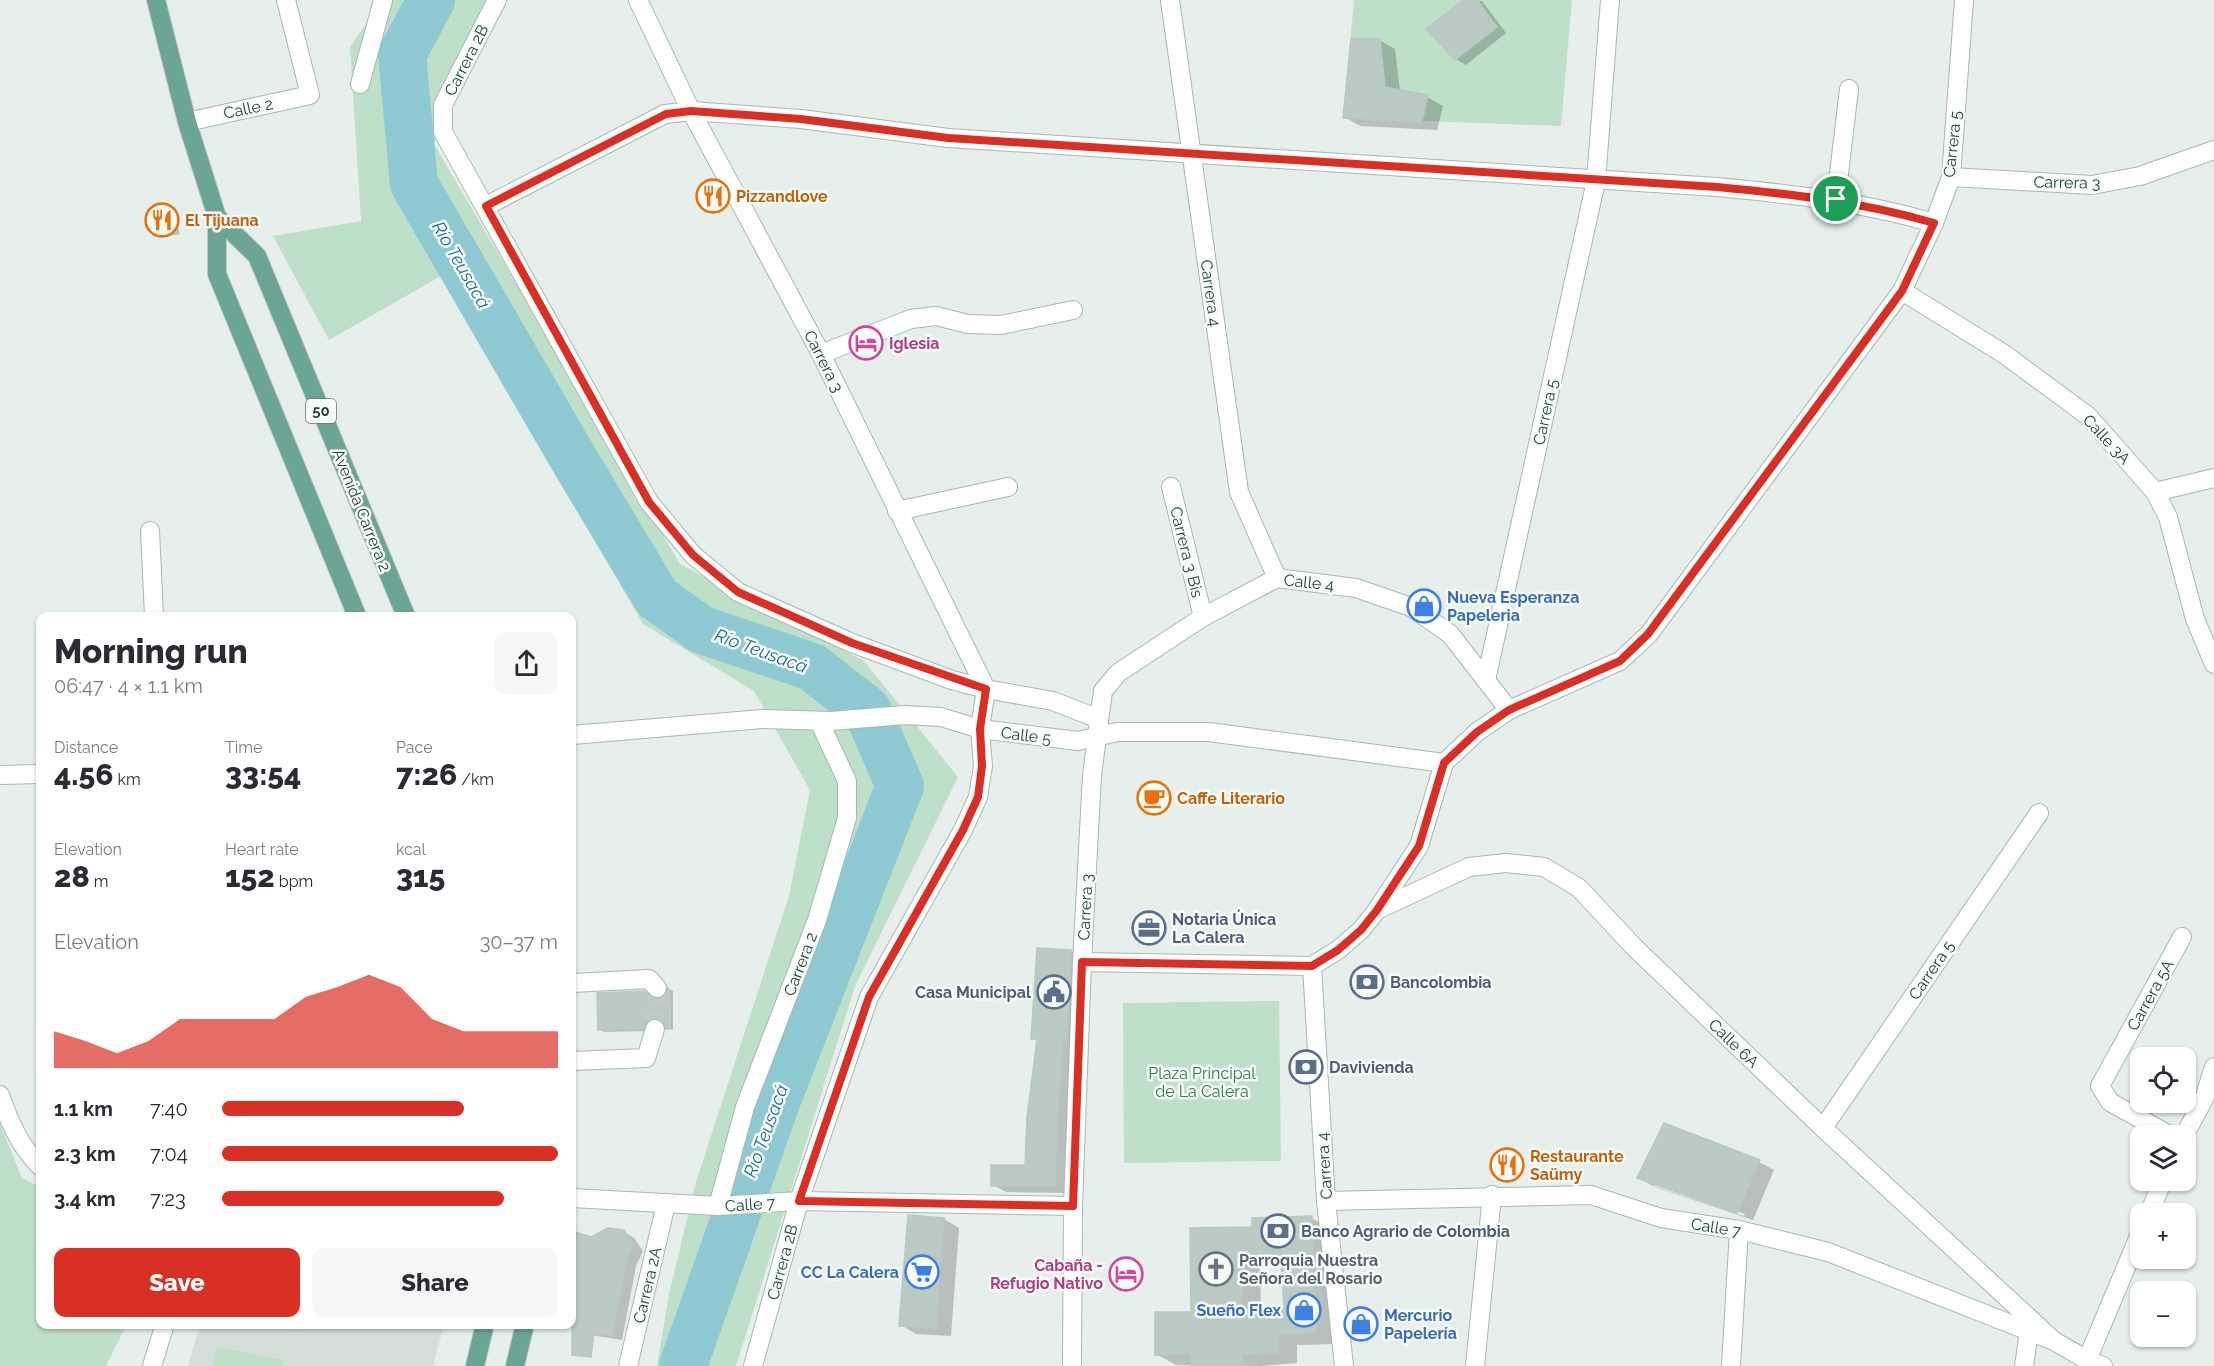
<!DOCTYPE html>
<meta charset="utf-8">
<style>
body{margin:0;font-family:Raleway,sans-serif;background:#f7f7f7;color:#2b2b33;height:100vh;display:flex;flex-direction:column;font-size:22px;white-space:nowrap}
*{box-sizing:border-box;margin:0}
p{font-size:20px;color:#7c7c81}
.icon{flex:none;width:33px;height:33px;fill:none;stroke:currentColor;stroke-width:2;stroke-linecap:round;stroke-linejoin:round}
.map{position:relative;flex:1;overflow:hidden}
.panel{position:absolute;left:36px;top:612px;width:540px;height:717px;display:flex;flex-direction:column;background:#fff;border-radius:12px;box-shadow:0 2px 4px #0004}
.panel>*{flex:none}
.buttons{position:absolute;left:2130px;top:1047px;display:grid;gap:12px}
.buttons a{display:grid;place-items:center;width:66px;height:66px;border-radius:12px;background:#fff;box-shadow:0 2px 4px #0004;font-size:30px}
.pin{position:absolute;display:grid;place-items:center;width:51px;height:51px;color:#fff;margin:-26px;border:3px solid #fff;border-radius:50%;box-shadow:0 2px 6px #0007}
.round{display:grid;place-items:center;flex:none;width:63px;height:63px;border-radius:12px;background:#f7f7f7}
.head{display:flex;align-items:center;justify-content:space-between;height:102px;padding:0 18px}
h1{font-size:33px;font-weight:800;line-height:45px}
.figures{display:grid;grid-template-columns:repeat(3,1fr);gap:9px;height:102px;padding:6px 18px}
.figures div{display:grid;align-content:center}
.figures b{font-size:30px;font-weight:800}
.figures small{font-size:16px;font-weight:400}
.figures p{font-size:16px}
.chart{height:168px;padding:12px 18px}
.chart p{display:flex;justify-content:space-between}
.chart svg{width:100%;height:108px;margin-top:6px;fill:#d93025;opacity:.7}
.cta{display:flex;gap:12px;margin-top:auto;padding:12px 18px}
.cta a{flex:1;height:69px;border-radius:12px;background:#d93025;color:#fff;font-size:24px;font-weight:800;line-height:69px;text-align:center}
.cta a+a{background:#f7f7f7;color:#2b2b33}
ul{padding:0 18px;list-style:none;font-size:20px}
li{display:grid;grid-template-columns:96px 72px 1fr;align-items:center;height:45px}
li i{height:15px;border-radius:8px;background:#d93025}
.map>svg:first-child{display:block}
</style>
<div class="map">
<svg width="2214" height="1366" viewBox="0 0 2214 1366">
<rect width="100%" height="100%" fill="#e6efeb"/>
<!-- built -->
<path fill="#d4dfda" d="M 200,1325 L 444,1325 L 433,1366 L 188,1366 Z"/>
<!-- green -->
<g fill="#bfe0c8">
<path d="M 382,0 L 494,0 L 434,144 L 680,564 L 864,661 L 958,777 L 855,986 L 736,1366 L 657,1366 L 669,1294 L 696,1182 L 789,896 L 810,790 L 754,691 L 643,624 L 441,276 L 329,340 L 273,236 L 361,221 L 350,47 Z"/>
<path d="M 1354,0 L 1572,0 L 1561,126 L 1343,118 Z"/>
<path d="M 1279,1001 L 1281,1161 L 1124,1163 L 1123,1003 Z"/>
<path d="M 0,1124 L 22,1178 L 40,1187 L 40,1324 L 126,1325 L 106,1366 L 0,1366 Z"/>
<path d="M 217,1347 L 284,1360 L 283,1366 L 213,1366 Z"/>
</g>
<!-- shadow -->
<g fill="#0003" fill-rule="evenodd">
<path d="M 1465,0 L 1482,1 L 1506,33 L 1466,65 L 1456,59 Z"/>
<path d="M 1379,40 L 1395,49 L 1400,91 L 1427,97 L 1443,106 L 1437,130 L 1360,126 L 1344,117 Z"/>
<path d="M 169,207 L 173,210 L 180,234 L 163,237 L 158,234 Z"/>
<path d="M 1071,951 L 1084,959 L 1067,1193 L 1006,1192 L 993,1185 L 1027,1167 L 1038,1041 L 1032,1038 Z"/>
<path d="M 669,989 L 673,991 L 673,1030 L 667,1028 L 665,1022 L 659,1020 L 652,1023 L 648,1031 L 604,1032 L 599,1029 L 598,994 L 644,992 L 659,1001 L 667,995 L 667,1025 L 670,1028 Z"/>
<path d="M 1759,1162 L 1774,1170 L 1753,1220 L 1655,1187 L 1639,1178 ZM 1654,1182 L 1745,1214 L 1744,1216 L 1654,1186 Z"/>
<path d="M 1311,1218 L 1331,1229 L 1335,1344 L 1297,1345 L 1297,1363 L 1261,1366 L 1176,1365 L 1156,1354 L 1192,1314 L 1254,1229 ZM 1283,1265 L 1285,1311 L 1261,1312 L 1260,1266 Z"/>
<path d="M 944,1219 L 959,1228 L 951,1336 L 916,1334 L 901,1325 Z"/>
<path d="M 624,1232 L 634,1238 L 643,1251 L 636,1266 L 622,1340 L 590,1335 L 581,1314 L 572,1312 L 572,1241 L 574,1234 L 591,1238 Z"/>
</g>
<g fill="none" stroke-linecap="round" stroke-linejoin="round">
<!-- river -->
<path stroke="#8ec9d4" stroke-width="48" d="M 431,0 L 402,55 L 414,184 L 576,463 L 657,598 L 702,630 L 812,667 L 867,710 L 900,786 L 776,1102 L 683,1366"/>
</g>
<!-- building -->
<g fill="#bbcac4" stroke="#b8c9c2" stroke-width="1.5" fill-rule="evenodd">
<path d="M 1463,0 L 1477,0 L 1497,27 L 1455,60 L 1426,29 Z"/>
<path d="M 1351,39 L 1380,39 L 1385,87 L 1428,95 L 1422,122 L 1343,118 Z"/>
<path d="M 169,205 L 176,232 L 157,235 L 148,209 Z"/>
<path d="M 1037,948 L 1071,950 L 1067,1041 L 1063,1041 L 1057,1120 L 1055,1186 L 991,1186 L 991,1165 L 1025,1165 L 1027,1118 L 1037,1039 L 1031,1039 Z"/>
<path d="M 668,987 L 669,1029 L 666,1029 L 663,1021 L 653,1018 L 647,1021 L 643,1029 L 598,1030 L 597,993 L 644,991 L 653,998 L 659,999 L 665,996 Z"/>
<path d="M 1664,1123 L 1760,1160 L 1737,1213 L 1637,1178 Z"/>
<path d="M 908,1215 L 944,1218 L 936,1328 L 899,1326 Z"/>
<path d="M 1312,1216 L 1316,1333 L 1278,1335 L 1278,1353 L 1242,1354 L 1243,1366 L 1191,1366 L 1191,1354 L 1155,1355 L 1155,1312 L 1191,1312 L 1190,1228 L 1252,1227 L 1252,1218 ZM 1281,1254 L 1284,1309 L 1242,1311 L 1241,1255 Z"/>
<path d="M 608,1228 L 624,1230 L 634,1245 L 627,1260 L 612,1336 L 594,1333 L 591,1357 L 572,1355 L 572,1231 L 591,1237 Z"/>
</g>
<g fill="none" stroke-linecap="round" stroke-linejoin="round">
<!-- minor-tunnel -->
<path stroke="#bfccc8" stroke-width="18" stroke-dasharray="18 9" stroke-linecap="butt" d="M 655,1029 L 657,988"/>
<defs>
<g id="minor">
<path d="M 497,0 L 443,105 L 443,132 L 649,502 L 693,555 L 738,592 L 852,643 L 952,680 L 986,689 L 1053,701 L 1099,719"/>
<path d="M 638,0 L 691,111 L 821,354 L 986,689 L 980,729 L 983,766 L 978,797 L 963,830 L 869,997 L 799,1201 L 753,1366"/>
<path d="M 1170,0 L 1239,492 L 1277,578"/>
<path d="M 360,84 L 383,0"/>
<path d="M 187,122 L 310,95 L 286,0"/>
<path d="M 1951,177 L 2092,185 L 2140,176 L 2214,150"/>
<path d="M 1836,199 L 1849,89"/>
<path d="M 486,206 L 665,114 L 691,111 L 801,119 L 948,138 L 1717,187 C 1791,194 1862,202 1934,223"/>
<path d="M 1902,291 L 2004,354 L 2088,416 L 2155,492 L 2168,517 L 2195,619 L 2214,664"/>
<path d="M 821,354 L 911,319 L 936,316 L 968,324 L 1001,325 L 1073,310"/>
<path d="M 1171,487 L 1203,617"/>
<path d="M 2155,492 L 2214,478"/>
<path d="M 897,511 L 1008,487"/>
<path d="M 150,531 L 154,616"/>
<path d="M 1486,680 L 1596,181 L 1610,0"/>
<path d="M 572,735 L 762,719 L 831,721 L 904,715 L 941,717 L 980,729 L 1078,741 L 1117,732 L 1209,732 L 1444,763"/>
<path d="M 1444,763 L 1477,732 L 1509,710 L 1620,661 L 1649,634 L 1902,291 L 1934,223 L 1951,177 L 1964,0"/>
<path d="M 0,775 L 40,774"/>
<path d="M 1377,910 L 1469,867 L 1506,863 L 1544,867 L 1579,888 L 1634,947 L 1823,1128 L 2054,1341"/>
<path d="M 1082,962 L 1312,966"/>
<path d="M 1312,966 L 1326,1201 L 1344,1366"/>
<path d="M 1312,966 L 1338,950 L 1361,930 L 1377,910 L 1419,846 L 1444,763"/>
<path d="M 572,983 L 649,979 L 657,988"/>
<path d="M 572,1061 L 646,1058 L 655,1029"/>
<path d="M 0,1095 C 9,1121 20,1147 40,1166"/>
<path d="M 1823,1128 L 2039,813"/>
<path d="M 2171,1136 L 2110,1102 L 2100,1086 L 2182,937"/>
<path d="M 2184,1136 L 2204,1099 L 2214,1067"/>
<path d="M 572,1198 L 718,1206 L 799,1201 L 1073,1206"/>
<path d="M 1326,1201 L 1591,1195 L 1661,1218 L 1739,1230 L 1828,1252 L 2054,1341 L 2087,1360 L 2103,1366"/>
<path d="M 718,1206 L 745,1107 L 817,920 L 847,818 L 847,781 L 819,721"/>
<path d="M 2149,1214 L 2163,1180"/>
<path d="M 2087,1360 L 2140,1234"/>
<path d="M 152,1366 L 165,1324"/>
<path d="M 628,1366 L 666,1204"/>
<path d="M 1072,1366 L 1073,1206 L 1082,962 L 1092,775 L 1103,691 L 1118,673 L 1203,617 L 1277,578 L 1356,588 L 1411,607 L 1450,634 L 1509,710"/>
<path d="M 1475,1366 L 1492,1195"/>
<path d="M 1731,1366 L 1739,1230"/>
<path d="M 2024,1366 L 2029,1332"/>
</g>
<g id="major">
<path d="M 156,0 L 187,122 L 217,217 L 217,274 L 357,616"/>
<path d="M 217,217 L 257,256 L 406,616"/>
<path d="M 475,1366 L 485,1324"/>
<path d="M 515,1366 L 525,1324"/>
</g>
</defs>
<!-- minor casing -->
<use href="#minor" stroke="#a8b8b2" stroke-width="20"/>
<!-- major casing -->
<use href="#major" stroke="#c2cac8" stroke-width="20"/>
<!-- minor -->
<use href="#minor" stroke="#fff" stroke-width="18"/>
<!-- major -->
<use href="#major" stroke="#6aa596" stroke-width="18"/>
</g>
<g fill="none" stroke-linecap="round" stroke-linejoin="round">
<defs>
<path id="route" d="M 691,111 L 801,119 L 948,138 L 1717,187 C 1791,194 1862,202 1934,223 L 1902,291 L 1648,634 L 1620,661 L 1509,710 L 1477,732 L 1444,763 L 1419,846 L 1377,910 L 1361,930 L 1338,950 L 1312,966 L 1082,962 L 1073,1206 L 799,1201 L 869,997 L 963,830 L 978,797 L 982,766 L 980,729 L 986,689 L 852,643 L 738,592 L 693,555 L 649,502 L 486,206 L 666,114 Z"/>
</defs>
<!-- route casing -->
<use href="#route" stroke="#fff" stroke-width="12"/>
<!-- route -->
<use href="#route" stroke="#d93025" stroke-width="8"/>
</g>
<!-- icons -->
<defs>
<symbol id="restaurant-ring" viewBox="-11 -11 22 22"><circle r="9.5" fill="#f7fbf9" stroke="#e8710a" stroke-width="1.5"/><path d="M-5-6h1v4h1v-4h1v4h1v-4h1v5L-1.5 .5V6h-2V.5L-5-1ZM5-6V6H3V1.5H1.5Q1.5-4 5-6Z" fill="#e8710a"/></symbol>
<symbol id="hotel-ring" viewBox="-11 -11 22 22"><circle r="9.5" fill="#f7fbf9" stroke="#d1479c" stroke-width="1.5"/><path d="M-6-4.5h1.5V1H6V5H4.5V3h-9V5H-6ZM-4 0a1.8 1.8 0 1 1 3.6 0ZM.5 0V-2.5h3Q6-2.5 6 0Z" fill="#d1479c"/></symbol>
<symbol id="shop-ring" viewBox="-11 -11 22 22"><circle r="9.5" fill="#f7fbf9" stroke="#3f7fe0" stroke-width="1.5"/><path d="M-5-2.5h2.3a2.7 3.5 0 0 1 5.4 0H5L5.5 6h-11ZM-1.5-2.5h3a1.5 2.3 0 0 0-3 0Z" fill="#3f7fe0"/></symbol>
<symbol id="cafe-ring" viewBox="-11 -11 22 22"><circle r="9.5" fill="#f7fbf9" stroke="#e8710a" stroke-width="1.5"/><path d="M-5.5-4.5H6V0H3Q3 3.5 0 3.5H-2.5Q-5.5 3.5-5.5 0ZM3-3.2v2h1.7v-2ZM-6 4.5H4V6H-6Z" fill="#e8710a"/></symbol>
<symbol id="office-ring" viewBox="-11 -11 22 22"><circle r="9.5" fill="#f7fbf9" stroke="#5c6f8a" stroke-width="1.5"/><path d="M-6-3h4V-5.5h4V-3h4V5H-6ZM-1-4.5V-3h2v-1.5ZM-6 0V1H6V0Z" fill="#5c6f8a"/></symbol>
<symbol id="bank-ring" viewBox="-11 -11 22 22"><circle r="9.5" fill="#f7fbf9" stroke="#5c6f8a" stroke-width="1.5"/><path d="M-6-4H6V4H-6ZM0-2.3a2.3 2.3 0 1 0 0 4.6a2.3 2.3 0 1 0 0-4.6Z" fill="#5c6f8a"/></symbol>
<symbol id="civic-ring" viewBox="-11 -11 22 22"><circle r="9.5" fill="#f7fbf9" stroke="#5c6f8a" stroke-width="1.5"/><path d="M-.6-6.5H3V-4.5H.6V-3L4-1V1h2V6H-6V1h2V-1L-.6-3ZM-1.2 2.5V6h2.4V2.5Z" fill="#5c6f8a"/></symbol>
<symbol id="church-ring" viewBox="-11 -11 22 22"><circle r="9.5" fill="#f7fbf9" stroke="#6b7280" stroke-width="1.5"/><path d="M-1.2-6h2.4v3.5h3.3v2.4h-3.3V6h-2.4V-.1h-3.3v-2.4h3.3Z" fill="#6b7280"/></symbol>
<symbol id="supermarket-ring" viewBox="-11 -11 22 22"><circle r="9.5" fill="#f7fbf9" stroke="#3f7fe0" stroke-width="1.5"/><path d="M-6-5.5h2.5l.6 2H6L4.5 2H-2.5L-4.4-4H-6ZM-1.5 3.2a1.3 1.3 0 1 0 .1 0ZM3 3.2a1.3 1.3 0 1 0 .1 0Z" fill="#3f7fe0"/></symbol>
</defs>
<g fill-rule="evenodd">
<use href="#restaurant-ring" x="694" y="177" width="38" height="38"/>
<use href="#restaurant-ring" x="143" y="201" width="38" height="38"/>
<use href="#hotel-ring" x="847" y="324" width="38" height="38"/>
<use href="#shop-ring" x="1405" y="587" width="38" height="38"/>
<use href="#cafe-ring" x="1135" y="779" width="38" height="38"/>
<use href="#office-ring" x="1130" y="909" width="38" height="38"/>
<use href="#bank-ring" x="1348" y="963" width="38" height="38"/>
<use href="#civic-ring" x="1035" y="973" width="38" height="38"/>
<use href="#bank-ring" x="1287" y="1048" width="38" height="38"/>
<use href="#restaurant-ring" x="1488" y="1146" width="38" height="38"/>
<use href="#bank-ring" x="1259" y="1212" width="38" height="38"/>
<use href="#church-ring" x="1197" y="1250" width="38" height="38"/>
<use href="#supermarket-ring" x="903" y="1253" width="38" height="38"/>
<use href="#hotel-ring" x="1107" y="1255" width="38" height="38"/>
<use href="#shop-ring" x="1285" y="1291" width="38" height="38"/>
<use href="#shop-ring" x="1342" y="1305" width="38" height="38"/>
</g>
<g text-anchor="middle" stroke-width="5" stroke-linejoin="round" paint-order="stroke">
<!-- shield labels -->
<rect fill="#f7fbf9" stroke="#637a73" stroke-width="1.5" x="306" y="399" width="30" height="24" rx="4.5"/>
<g font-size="15" font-weight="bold" fill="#24423a">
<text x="321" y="416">50</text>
</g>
<!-- street labels -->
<g font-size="16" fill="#24423a" stroke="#f7fbf9">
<text transform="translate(466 60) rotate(-63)" y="6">Carrera 2B</text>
<text transform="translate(248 108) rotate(-12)" y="6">Calle 2</text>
<text transform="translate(1952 144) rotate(-84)" y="6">Carrera 5</text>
<text transform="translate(2067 182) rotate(1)" y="6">Carrera 3</text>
<text transform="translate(1211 293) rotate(82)" y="6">Carrera 4</text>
<text transform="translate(824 361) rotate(63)" y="6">Carrera 3</text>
<text transform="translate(1545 412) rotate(-78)" y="6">Carrera 5</text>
<text transform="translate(2107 439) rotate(47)" y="6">Calle 3A</text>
<text transform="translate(362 510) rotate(68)" y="6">Avenida Carrera 2</text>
<text transform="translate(1187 552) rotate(76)" y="6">Carrera 3 Bis</text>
<text transform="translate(1309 582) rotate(6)" y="6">Calle 4</text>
<text transform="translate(1026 735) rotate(7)" y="6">Calle 5</text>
<text transform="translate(1085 907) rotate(-87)" y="6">Carrera 3</text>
<text transform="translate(800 964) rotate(-69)" y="6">Carrera 2</text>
<text transform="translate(1931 970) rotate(-56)" y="6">Carrera 5</text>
<text transform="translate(2150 995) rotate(-61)" y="6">Carrera 5A</text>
<text transform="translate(1734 1043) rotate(44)" y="6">Calle 6A</text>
<text transform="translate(1324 1166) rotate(-94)" y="6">Carrera 4</text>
<text transform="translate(750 1204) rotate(-4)" y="6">Calle 7</text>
<text transform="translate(1716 1227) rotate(9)" y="6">Calle 7</text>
<text transform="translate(782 1262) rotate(-75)" y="6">Carrera 2B</text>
<text transform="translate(647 1285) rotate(-77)" y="6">Carrera 2A</text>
</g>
<!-- food labels -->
<g font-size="16" font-weight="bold" fill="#c56008" stroke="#f7fbf9" text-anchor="start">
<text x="736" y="202">Pizzandlove</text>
<text x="185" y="226">El Tijuana</text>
<text x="1177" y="804">Caffe Literario</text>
<text x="1530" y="1162">Restaurante<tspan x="1530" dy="18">Saümy</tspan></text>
</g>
<!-- hotel labels -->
<g font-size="16" font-weight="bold" fill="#b23c85" stroke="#f7fbf9" text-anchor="start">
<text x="889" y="349">Iglesia</text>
<text x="1103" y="1271" text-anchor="end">Cabaña -<tspan x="1103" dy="18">Refugio Nativo</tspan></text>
</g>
<!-- shop labels -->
<g font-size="16" font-weight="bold" fill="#366cbe" stroke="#f7fbf9" text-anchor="start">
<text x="1447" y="603">Nueva Esperanza<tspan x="1447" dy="18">Papeleria</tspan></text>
<text x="899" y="1278" text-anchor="end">CC La Calera</text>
<text x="1281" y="1316" text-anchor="end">Sueño Flex</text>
<text x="1384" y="1321">Mercurio<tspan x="1384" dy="18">Papelería</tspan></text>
</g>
<!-- service labels -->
<g font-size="16" font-weight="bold" fill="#4e5e75" stroke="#f7fbf9" text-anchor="start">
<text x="1172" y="925">Notaria Única<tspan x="1172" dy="18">La Calera</tspan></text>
<text x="1390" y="988">Bancolombia</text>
<text x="1031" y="998" text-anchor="end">Casa Municipal</text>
<text x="1329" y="1073">Davivienda</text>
<text x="1301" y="1237">Banco Agrario de Colombia</text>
</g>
<!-- park labels -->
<g font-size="16" fill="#2d7a4b" stroke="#f7fbf9">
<text x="1202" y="1079">Plaza Principal<tspan x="1202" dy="18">de La Calera</tspan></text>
</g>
<!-- worship labels -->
<g font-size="16" font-weight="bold" fill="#5b616d" stroke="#f7fbf9" text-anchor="start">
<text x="1239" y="1266">Parroquia Nuestra<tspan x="1239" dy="18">Señora del Rosario</tspan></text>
</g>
<!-- water labels -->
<g font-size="18" font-style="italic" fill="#1c6f80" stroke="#f7fbf9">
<text transform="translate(461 265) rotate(60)" y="6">Río Teusacá</text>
<text transform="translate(761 651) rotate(20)" y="6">Río Teusacá</text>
<text transform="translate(766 1131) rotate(-70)" y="6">Río Teusacá</text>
</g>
</g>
</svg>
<div class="buttons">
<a><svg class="icon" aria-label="locate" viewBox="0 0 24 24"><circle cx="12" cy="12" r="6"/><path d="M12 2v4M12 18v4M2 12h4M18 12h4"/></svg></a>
<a><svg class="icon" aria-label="layers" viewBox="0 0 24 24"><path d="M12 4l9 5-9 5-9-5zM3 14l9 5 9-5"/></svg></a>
<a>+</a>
<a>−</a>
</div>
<div class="pin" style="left:1836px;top:199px;background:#1e9e55"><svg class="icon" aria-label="arrive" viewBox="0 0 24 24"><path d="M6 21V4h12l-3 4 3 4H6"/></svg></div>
<section class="panel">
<div class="head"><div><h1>Morning run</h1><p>06:47 · 4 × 1.1 km</p></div><a class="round"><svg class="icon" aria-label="share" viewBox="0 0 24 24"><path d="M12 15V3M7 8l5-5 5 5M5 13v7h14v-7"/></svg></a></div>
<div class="figures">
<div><p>Distance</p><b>4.56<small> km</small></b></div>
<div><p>Time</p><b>33:54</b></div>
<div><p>Pace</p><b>7:26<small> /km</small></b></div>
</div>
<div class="figures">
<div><p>Elevation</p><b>28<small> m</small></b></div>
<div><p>Heart rate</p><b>152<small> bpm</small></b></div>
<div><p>kcal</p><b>315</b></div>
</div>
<div class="chart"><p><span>Elevation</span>30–37 m</p>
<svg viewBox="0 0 160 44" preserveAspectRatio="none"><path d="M0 44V29L10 33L20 38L30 33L40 24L50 24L60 24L70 24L80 15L90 11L100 6L110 11L120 24L130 29L140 29L150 29L160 29V44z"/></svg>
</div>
<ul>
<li><b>1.1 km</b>7:40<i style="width:72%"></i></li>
<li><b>2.3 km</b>7:04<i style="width:100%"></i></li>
<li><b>3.4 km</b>7:23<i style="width:84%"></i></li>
</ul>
<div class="cta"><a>Save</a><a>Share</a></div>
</section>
</div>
